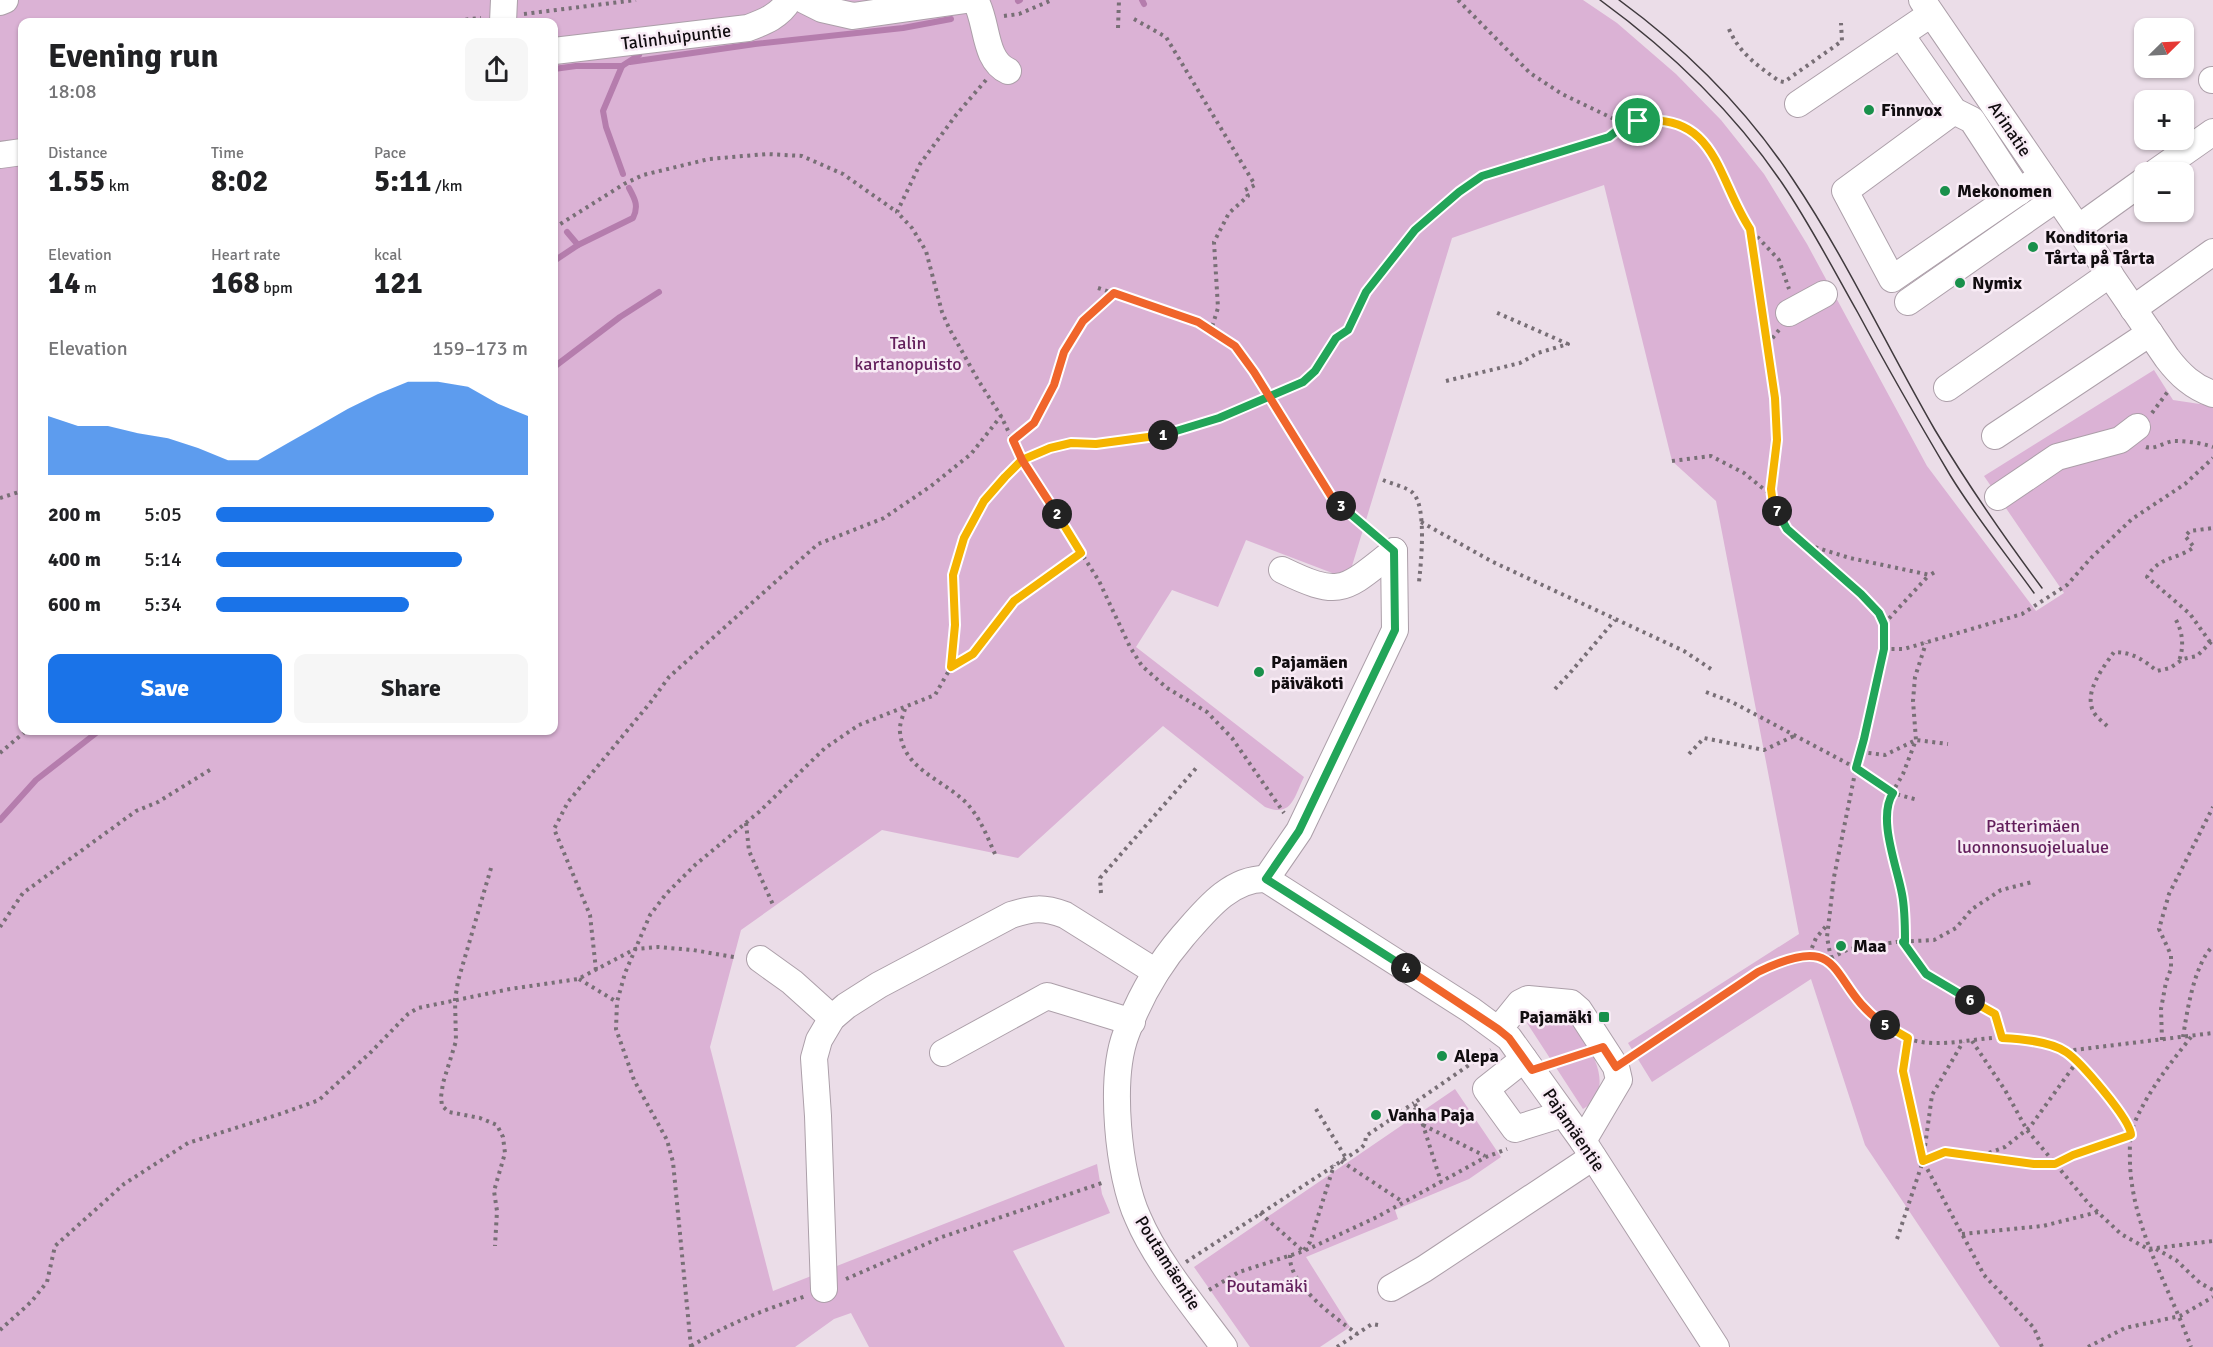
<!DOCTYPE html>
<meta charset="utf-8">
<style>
body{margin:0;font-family:Signika,sans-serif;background:#f6f6f6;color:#202124;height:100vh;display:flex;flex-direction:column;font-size:22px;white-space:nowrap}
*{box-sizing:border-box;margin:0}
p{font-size:20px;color:#757577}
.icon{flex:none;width:33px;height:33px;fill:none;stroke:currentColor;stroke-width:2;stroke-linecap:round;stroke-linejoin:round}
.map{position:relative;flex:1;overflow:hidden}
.drawer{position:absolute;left:18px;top:18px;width:540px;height:717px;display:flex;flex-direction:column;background:#fff;border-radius:12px;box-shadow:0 2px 4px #0004}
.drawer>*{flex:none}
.needle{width:39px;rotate:66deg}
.tools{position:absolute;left:2134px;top:18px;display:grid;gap:12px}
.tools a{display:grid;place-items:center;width:60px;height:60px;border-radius:12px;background:#fff;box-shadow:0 2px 4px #0004;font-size:30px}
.pin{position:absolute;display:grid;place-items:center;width:51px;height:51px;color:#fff;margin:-26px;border:3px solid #fff;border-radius:50%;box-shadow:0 2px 6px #0007}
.km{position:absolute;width:30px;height:30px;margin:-15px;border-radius:50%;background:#222;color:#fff;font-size:16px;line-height:30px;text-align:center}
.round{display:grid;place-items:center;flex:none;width:63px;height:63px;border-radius:12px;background:#f6f6f6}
.headline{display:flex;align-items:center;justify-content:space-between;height:102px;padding:0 30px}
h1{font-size:33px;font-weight:700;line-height:45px}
.metrics{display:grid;grid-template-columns:repeat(3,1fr);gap:9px;height:102px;padding:6px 30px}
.metrics div{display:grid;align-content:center}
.metrics b{font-size:30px;font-weight:700}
.metrics small{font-size:16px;font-weight:400}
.metrics p{font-size:16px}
.chart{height:168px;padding:12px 30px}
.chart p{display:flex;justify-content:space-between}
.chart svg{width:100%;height:108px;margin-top:6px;fill:#1a73e8;opacity:.7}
.primary-button{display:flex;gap:12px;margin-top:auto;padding:12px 30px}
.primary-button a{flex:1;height:69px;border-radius:12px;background:#1a73e8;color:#fff;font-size:24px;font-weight:700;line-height:69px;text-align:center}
.primary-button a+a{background:#f6f6f6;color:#202124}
ul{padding:0 30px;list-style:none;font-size:20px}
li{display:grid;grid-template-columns:96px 72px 1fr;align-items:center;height:45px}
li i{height:15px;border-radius:8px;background:#1a73e8}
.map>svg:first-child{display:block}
</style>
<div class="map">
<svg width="2213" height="1347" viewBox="0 0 2213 1347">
<rect width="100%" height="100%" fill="#ebdde8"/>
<!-- green -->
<g fill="#dbb2d5" fill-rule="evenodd">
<path d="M 0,0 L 1583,0 L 1617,23 L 1676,74 L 1721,120 L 1764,174 L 1807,244 L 1927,466 L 2036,611 L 2064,593 L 1984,476 L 2154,370 L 2173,400 L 2213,406 L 2213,1347 L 2000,1347 L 1865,1145 L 1811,979 L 1652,1082 L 1628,1043 L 1799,934 L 1716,501 L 1672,461 L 1604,185 L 1452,238 L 1348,579 L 1246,540 L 1218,607 L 1172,590 L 1136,647 L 1304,777 C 1294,797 1292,818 1265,807 L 1163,726 L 1018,858 L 882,830 L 741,930 L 710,1047 L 773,1291 L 1097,1164 L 1102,1194 L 1110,1213 L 1013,1251 L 1065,1347 L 869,1347 L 851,1313 L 834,1319 L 795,1347 L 0,1347 ZM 22,22 L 554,22 L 554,730 L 22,730 Z"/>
<path d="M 1546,1013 C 1555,1015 1565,1017 1572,1023 C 1578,1028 1582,1037 1586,1043 C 1599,1064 1610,1093 1583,1109 L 1527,1023 L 1537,1015 Z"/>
<path d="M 1455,1089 L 1501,1157 L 1469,1179 L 1395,1210 L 1398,1219 L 1306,1257 L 1350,1327 L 1320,1347 L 1250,1347 L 1194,1267 Z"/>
</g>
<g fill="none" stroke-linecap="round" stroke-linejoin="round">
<!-- stream -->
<g stroke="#b57dad" stroke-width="6">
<path d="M 1142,0 L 1144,4"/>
<path d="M 1018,1 L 1020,0"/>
<path d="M 630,62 L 755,44 L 903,28 L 951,19"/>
<path d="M 554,69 L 576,66 L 622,66"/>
<path d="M 623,174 L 606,127 L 603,111 L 622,66 L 639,55"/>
<path d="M 567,232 L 578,245"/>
<path d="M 554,261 L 578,245 L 633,218 C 639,206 635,199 629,188"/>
<path d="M 554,367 L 620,317 L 659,292"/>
<path d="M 0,820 L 36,780 L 100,730"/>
</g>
<defs>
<g id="minor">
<path d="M 804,0 L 822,9 L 853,16 L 966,0"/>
<path d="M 975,0 C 988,21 983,60 1008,71"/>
<path d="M 1922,0 L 2167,358 C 2180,375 2193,387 2213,394"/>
<path d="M 0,2 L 5,0"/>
<path d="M 503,22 L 504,0"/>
<path d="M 1901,35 L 1954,111 L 1972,120 L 2019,192"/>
<path d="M 554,51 L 748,28 C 764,22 780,16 789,0"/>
<path d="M 2212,80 L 2213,80"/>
<path d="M 1798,104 L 1931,14"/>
<path d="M 1954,111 L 1845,191 L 1892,279 L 2042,176"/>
<path d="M 0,155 L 22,152"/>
<path d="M 2156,172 L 2213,132"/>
<path d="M 2078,228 L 2145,180"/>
<path d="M 1908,302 L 2057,198"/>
<path d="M 2133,309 L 2213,252"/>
<path d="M 1789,313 L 1824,294"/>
<path d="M 1947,388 L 2110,274"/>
<path d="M 1995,436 L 2150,333"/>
<path d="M 1998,497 L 2057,457 L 2120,440 L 2137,427"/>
<path d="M 1282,570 C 1342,599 1344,590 1394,551"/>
<path d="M 1266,879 L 1471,1010 L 1509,1038 L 1583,1141 L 1716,1347"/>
<path d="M 1266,879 L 1299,831 L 1395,630 L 1394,551"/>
<path d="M 760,959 L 792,982 L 832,1018"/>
<path d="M 1499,1029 L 1520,1003 L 1528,999 L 1571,1003 L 1579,1010 L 1616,1067 L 1619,1080 L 1583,1141"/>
<path d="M 943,1053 L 1047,996 L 1132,1022"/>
<path d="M 1524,1059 L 1486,1089 L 1515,1129 L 1563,1114"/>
<path d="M 1391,1288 L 1424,1269 L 1593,1157"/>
<path d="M 824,1289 L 818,1116 L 814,1058 L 819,1040 L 832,1018 L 846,1006 L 879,985 L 1011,915 C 1033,908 1043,907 1065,915 L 1156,972"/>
<path d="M 1224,1347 C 1196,1309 1156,1261 1138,1218 C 1118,1175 1109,1079 1126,1034 C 1139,998 1158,965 1183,936 C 1205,911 1230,878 1266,879"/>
</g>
</defs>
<!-- minor casing -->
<use href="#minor" stroke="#ac9fa9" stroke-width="28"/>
<!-- path -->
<g stroke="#786f76" stroke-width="4" stroke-dasharray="3 4.5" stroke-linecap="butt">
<path d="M 1458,0 L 1530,73 L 1562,94 L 1614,119 L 1628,122 L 1655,119 L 1669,121 L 1696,133 L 1722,172 L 1738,211 L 1750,229 L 1779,260 L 1789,289"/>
<path d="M 524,14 L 636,0"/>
<path d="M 1004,16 L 1019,14 L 1052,0"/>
<path d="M 1134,19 L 1166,37 L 1255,185 L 1245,190 L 1248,196 L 1229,213 L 1214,242 L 1218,308 L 1211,330"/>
<path d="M 443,22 L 481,18"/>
<path d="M 1118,28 L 1119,0"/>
<path d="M 1729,29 C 1739,53 1758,66 1779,81 L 1784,82 L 1842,41 L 1841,23"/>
<path d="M 986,80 L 956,115 L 920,164 L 897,212 L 912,228 L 926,251 L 942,312 L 949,328 L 978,380 L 1001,416 L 1022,460 L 1099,581 L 1130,647 L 1142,666 L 1167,688 L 1207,712 L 1232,738 L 1284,813"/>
<path d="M 554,228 L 624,184 L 643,175 L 709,159 L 767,154 L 802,156 L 843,174 L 897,212"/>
<path d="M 1750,230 L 1767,344"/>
<path d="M 1098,288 L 1199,322 L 1235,346 L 1254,372 L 1331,496 L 1376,536"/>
<path d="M 1779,330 L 1767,345 L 1775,398 L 1777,440 L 1776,455 L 1772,473 L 1771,489 L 1773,504 L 1787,529 L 1861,594 L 1879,613 L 1884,624 L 1884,649 L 1856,768 L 1834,877 L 1827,937 L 1832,964"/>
<path d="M 1446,381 L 1520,363 L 1538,353 L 1568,344 L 1493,311"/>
<path d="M 2152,413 L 2169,390"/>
<path d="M 1013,440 L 1034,423 L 1054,385 L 1064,352 L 1083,321 L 1114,294"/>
<path d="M 2146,447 C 2155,450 2164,442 2174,441 C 2187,441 2201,443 2213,447"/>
<path d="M 1672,461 L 1711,456 L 1744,473 L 1771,495"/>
<path d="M 1383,480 C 1392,484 1407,487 1413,493 C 1427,507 1421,563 1419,582"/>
<path d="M 0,498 L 22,491"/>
<path d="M 1421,522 L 1493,562 L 1684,651 L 1711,669"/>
<path d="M 1808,545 L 1850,558 L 1930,575 L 1935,572"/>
<path d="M 2176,620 C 2183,633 2184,647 2179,661"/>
<path d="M 1884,624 L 1929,575"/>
<path d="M 2210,642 L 2190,614 L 2147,577 C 2159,556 2177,560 2194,547 L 2185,536 L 2190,531 L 2213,528"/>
<path d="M 1884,649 L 1904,649 L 2022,614 L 2067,585 L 2091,558 L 2132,519 L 2185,484 L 2213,458"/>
<path d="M 951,667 L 973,654 L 1014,601 L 1081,553"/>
<path d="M 1555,689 L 1570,673 L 1615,620"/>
<path d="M 1706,692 L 1732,702 L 1856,768 L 1892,793 L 1918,800"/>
<path d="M 905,709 C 903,716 899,725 900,732 C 903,767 938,778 961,798 C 978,812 986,834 995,854"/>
<path d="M 2107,726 C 2103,722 2095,716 2093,711 C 2084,691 2103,668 2114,652 C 2132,652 2144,660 2157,671 L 2170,668 L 2183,659 L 2197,656 L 2213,640"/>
<path d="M 1861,752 L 1885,755 L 1916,740 L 1948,744"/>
<path d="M 0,753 L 27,730"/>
<path d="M 1689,754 L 1704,738 L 1764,750 L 1794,736"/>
<path d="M 746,823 L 749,851 L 774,907"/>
<path d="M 491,868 L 458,981 L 455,1000 L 456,1041 L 443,1083 L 441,1097 L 442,1106 L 449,1112 L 480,1118 L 497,1125 L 503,1137 L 505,1153 L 494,1191 L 497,1211 L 495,1246"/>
<path d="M 1101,893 L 1100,878 L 1198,766"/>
<path d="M 0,927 L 23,893 L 136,811 L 158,802 L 213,768"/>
<path d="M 1905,941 L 1903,896 L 1888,836 L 1888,800 L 1903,774 L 1916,740 L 1913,701 L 1915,677 L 1926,643"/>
<path d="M 1903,942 L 1926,974 L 1995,1014 L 2002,1038"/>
<path d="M 1809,955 L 1816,938 L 1827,925"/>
<path d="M 1831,958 L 1849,949 L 1896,942 L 1934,940 L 1956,928 L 1972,909 L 2001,890 L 2032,882"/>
<path d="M 596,970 L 590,915 L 554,829 L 568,802 L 650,703 L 669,677 L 818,544 L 884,518 L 931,486 L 971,454 L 1001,416"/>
<path d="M 579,979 L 617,1002"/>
<path d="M 2183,1037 C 2187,1012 2194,964 2213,946"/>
<path d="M 2191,1037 C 2169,1065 2145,1095 2132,1129 C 2129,1140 2130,1154 2130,1166 C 2134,1232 2169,1286 2191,1347"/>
<path d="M 1908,1038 L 1903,1071 L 1923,1161 L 1984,1275 L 2034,1328 L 2042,1347"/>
<path d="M 2162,1040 L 2161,1009 L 2166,982 L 2171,969 L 2171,955 L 2159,929 L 2169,894 L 2213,807"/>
<path d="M 1972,1041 L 2005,1090 L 2027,1130 L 2089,1204 L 2121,1234 L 2148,1249 L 2213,1241"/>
<path d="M 2066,1051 L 2213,1033"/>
<path d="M 1634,1056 L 1758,972 C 1774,964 1805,949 1823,957 C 1838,965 1847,987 1857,1000 C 1867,1014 1887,1030 1903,1037 C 1932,1049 1963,1040 1993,1038 C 2015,1037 2045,1040 2065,1051 C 2070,1054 2076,1062 2081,1067 C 2100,1087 2118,1106 2132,1131"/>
<path d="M 1553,1063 L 1583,1053"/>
<path d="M 1316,1109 L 1346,1158"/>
<path d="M 1418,1109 L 1441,1182"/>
<path d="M 1400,1112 L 1414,1103"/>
<path d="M 1423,1125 L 1485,1156"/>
<path d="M 1979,1157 L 2034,1164 L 2056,1164 L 2073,1155 L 2131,1135"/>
<path d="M 1924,1160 L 1945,1152 L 1978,1157 L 2005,1147 L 2030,1127 L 2076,1063"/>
<path d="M 1341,1161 L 1403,1202"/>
<path d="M 1260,1213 L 1303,1251"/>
<path d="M 1962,1234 L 2043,1226 L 2098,1212"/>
<path d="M 1897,1239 L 1923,1161 L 1932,1095 L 1963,1042"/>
<path d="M 2156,1249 L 2176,1260 L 2200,1283 L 2213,1290"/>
<path d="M 1304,1250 L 1310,1242 L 1334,1165"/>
<path d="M 1290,1255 C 1288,1285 1335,1317 1357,1334"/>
<path d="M 1186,1262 L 1360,1149 L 1365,1144 L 1366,1136 L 1400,1113 L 1418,1109 L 1414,1103 L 1491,1050"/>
<path d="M 846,1279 L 942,1237 L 1105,1182"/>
<path d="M 1209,1290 L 1239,1272 L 1304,1251 L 1377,1217 L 1486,1157 L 1507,1149"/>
<path d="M 0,1330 L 31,1302 L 47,1282 L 55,1246 L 124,1184 L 188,1143 L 283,1113 L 319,1100 L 371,1052 L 408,1014 L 418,1008 L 510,989 L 578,979 L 635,949 L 658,947 L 693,950 L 734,957"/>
<path d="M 691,1346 C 730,1323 763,1310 806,1296"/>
<path d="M 691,1347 L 673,1162 L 667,1140 L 634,1080 L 616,1029 L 617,1002 L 625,973 L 650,915 L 666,894 L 695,865 L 759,812 L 825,748 L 859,725 L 935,695 L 951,667 L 955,625 L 953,575 L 964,538 L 984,501 L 1005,477 L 1022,460 L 1051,448 L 1071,443 L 1096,444 L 1164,435 L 1219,418 L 1303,382 L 1315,371 L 1336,338 L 1348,330 L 1366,292 L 1415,230 L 1459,192 L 1482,176 L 1609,137 L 1628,122"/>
<path d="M 1337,1347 L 1372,1324 L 1378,1325"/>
<path d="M 2088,1347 L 2125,1328 L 2180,1316 L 2213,1297"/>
</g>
<!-- minor -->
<use href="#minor" stroke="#fff" stroke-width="26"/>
<!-- tram -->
<g stroke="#403a3e" stroke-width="1.5">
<path d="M 1600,0 C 1670,51 1733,111 1782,183 C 1810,224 1833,269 1858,313 C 1887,367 1918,421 1950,475 C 1975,516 2006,554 2034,593"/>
<path d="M 1619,0 C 1686,49 1746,109 1792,178 C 1846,258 1887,347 1935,430 C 1968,485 2004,537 2042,588"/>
</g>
</g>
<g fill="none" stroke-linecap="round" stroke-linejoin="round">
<defs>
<path id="split-1" d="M 1163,435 L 1219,418 L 1303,382 L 1315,371 L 1336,338 L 1348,330 L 1366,292 L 1415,230 L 1459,192 L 1482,176 L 1609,137 L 1628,122 L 1638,121"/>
<path id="split-2" d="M 1057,514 L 1081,553 L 1014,601 L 973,654 L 951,667 L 955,625 L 953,575 L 964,538 L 984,501 L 1005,477 L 1022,460 L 1050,448 L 1071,443 L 1096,444 L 1163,435"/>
<path id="split-3" d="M 1057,514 L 1022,460 L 1013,440 L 1034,423 L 1054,385 L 1064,352 L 1083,321 L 1114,293 L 1198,322 L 1235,346 L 1254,372 L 1331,496 L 1341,506"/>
<path id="split-4" d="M 1341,506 L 1394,551 L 1395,630 L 1299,831 L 1266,879 L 1406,968"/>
<path id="split-5" d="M 1406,968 L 1498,1029 L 1509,1038 L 1532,1070 L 1603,1047 L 1616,1067 L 1758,972 C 1850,927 1826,986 1885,1025"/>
<path id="split-6" d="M 1885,1025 L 1908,1038 L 1903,1071 L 1923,1161 L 1945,1152 L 2034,1164 L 2055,1164 L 2073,1155 L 2131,1135 C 2131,1120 2080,1061 2066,1052 C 2050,1041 2020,1039 2002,1038 L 1995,1014 L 1970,1000"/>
<path id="split-7" d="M 1777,511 L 1787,529 L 1861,594 L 1879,613 L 1884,624 L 1884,649 L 1864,739 L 1856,768 L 1893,793 C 1877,818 1897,866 1902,894 C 1905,909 1905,926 1905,942 L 1903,942 L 1926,974 L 1970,1000"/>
<path id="split-8" d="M 1638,121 C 1717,112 1717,179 1750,229 L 1775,398 L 1777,440 L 1771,489 L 1773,504 L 1777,511"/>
</defs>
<!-- split-1 casing -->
<use href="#split-1" stroke="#fff" stroke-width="12"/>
<!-- split-2 casing -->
<use href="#split-2" stroke="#fff" stroke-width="12"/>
<!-- split-3 casing -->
<use href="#split-3" stroke="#fff" stroke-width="12"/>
<!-- split-4 casing -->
<use href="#split-4" stroke="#fff" stroke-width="12"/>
<!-- split-5 casing -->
<use href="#split-5" stroke="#fff" stroke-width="12"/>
<!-- split-6 casing -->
<use href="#split-6" stroke="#fff" stroke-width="12"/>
<!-- split-7 casing -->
<use href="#split-7" stroke="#fff" stroke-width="12"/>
<!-- split-8 casing -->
<use href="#split-8" stroke="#fff" stroke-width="12"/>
<!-- split-1 -->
<use href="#split-1" stroke="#22a559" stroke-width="8"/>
<!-- split-2 -->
<use href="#split-2" stroke="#f5b400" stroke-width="8"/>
<!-- split-3 -->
<use href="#split-3" stroke="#f0652b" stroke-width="8"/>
<!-- split-4 -->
<use href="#split-4" stroke="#22a559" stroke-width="8"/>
<!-- split-5 -->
<use href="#split-5" stroke="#f0652b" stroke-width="8"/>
<!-- split-6 -->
<use href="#split-6" stroke="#f5b400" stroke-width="8"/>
<!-- split-7 -->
<use href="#split-7" stroke="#22a559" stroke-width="8"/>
<!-- split-8 -->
<use href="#split-8" stroke="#f5b400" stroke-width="8"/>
</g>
<!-- markers -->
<g fill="#19904b" stroke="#f8ebf5" stroke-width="2">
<circle cx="1869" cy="110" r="6"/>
<circle cx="1945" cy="191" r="6"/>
<circle cx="2033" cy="247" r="6"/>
<circle cx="1960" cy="283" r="6"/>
<circle cx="1259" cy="672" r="6"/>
<circle cx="1841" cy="946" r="6"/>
<rect x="1598" y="1011" width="12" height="12" rx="3"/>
<circle cx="1442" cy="1056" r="6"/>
<circle cx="1376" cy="1115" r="6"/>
</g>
<g text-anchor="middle" stroke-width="5" stroke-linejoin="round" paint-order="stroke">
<!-- street labels -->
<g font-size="18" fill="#110d10" stroke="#f8ebf5">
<text transform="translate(676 37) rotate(-7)" y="6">Talinhuipuntie</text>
<text transform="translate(2010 129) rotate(56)" y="6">Arinatie</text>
<text transform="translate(1574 1130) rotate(56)" y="6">Pajamäentie</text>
<text transform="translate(1168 1263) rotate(58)" y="6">Poutamäentie</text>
</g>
<!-- poi labels -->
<g font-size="18" font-weight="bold" fill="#110d10" stroke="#f8ebf5" text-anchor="start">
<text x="1881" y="116">Finnvox</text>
<text x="1957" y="197">Mekonomen</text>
<text x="2045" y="243">Konditoria<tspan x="2045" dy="21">Tårta på Tårta</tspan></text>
<text x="1972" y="289">Nymix</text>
<text x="1271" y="668">Pajamäen<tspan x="1271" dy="21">päiväkoti</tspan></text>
<text x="1853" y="952">Maa</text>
<text x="1592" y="1023" text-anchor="end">Pajamäki</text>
<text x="1454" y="1062">Alepa</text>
<text x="1388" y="1121">Vanha Paja</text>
</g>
<!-- park labels -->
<g font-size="18" fill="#631f5c" stroke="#f8ebf5">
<text x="908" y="349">Talin<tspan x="908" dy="21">kartanopuisto</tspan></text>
<text x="2033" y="832">Patterimäen<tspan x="2033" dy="21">luonnonsuojelualue</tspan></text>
<text x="1267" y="1292">Poutamäki</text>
</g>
</g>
</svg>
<div class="tools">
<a><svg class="needle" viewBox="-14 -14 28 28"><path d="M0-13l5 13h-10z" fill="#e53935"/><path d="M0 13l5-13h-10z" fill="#757577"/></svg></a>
<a>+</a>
<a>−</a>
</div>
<div class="pin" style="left:1638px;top:121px;background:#1e9e55"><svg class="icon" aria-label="arrive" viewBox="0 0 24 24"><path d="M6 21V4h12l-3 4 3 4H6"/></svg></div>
<b class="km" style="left:1163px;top:435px">1</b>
<b class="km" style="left:1057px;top:514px">2</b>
<b class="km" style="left:1341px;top:506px">3</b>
<b class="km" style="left:1406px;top:968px">4</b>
<b class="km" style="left:1885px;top:1025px">5</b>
<b class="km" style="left:1970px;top:1000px">6</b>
<b class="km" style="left:1777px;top:511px">7</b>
<section class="drawer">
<div class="headline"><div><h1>Evening run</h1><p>18:08</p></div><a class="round"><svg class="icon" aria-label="share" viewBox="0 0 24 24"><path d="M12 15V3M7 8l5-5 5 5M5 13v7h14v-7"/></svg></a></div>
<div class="metrics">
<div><p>Distance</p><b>1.55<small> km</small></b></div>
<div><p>Time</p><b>8:02</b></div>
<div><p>Pace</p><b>5:11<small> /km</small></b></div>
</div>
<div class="metrics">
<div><p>Elevation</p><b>14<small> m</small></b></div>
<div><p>Heart rate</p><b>168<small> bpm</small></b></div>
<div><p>kcal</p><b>121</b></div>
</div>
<div class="chart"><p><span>Elevation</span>159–173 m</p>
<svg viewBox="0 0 160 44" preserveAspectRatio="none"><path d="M0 44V20L10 24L20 24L30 27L40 29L50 33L60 38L70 38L80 31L90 24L100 17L110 11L120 6L130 6L140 8L150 15L160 20V44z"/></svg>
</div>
<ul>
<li><b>200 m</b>5:05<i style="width:89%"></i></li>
<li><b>400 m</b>5:14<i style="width:79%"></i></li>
<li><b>600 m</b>5:34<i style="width:62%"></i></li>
</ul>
<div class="primary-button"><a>Save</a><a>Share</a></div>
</section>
</div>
